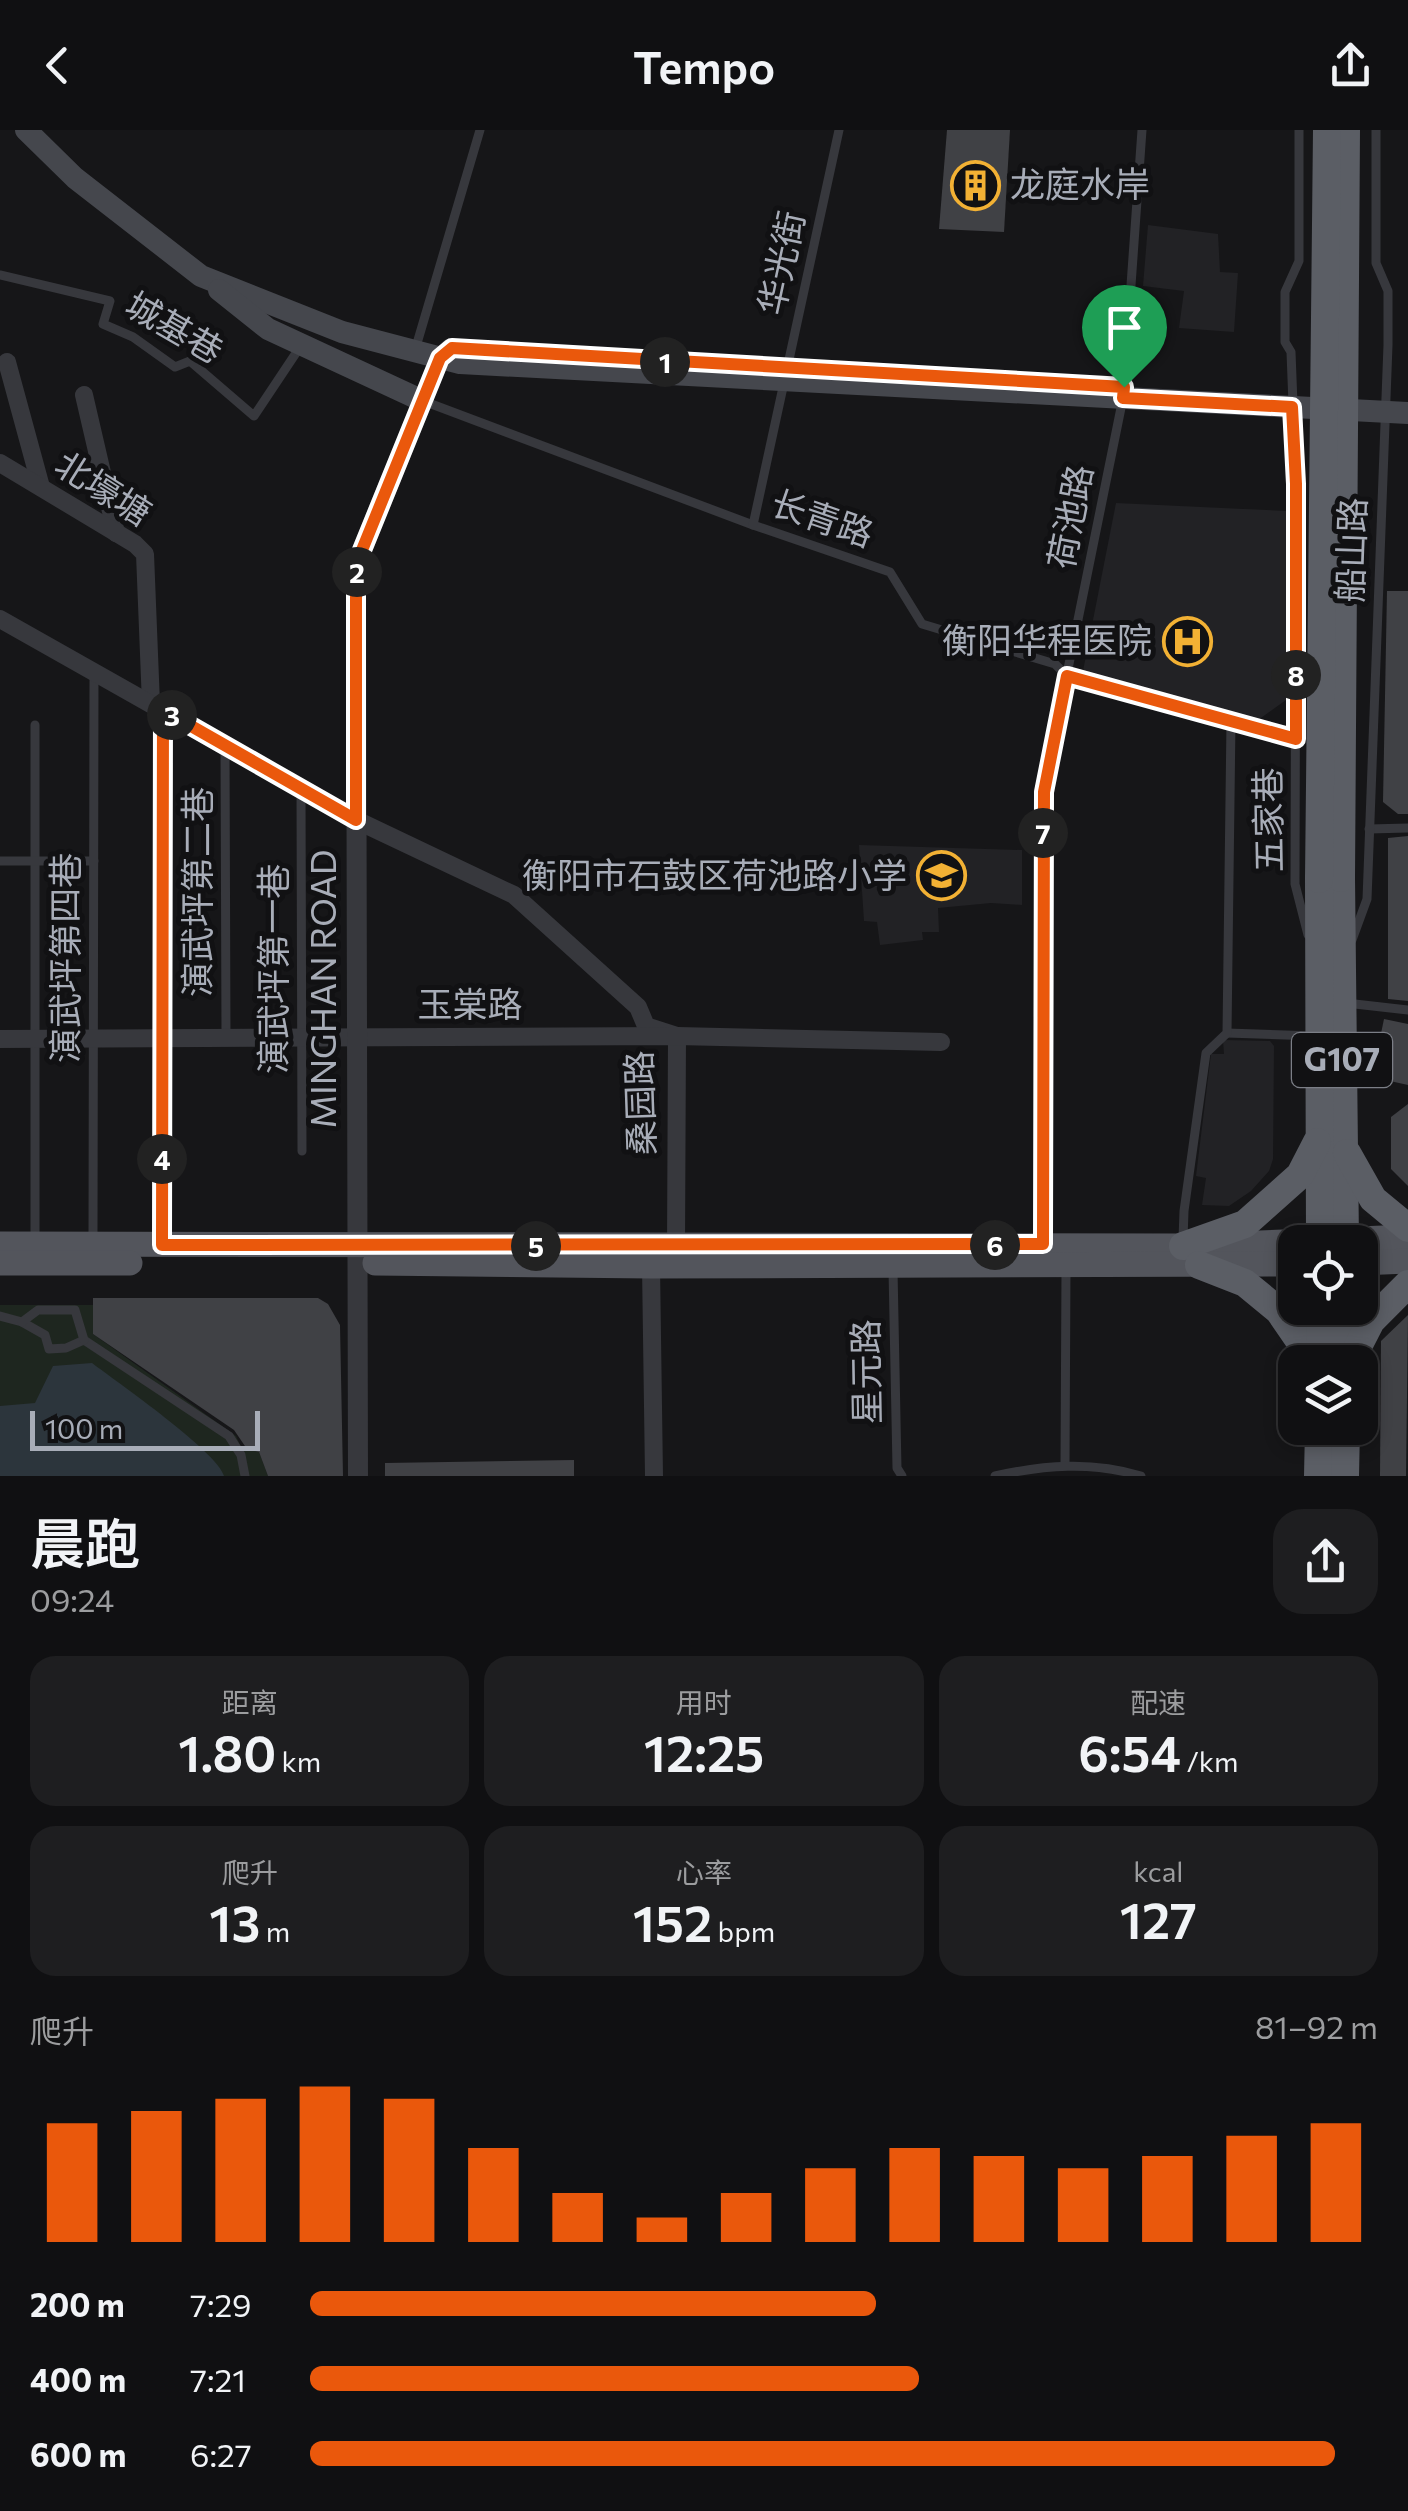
<!DOCTYPE html>
<html lang="zh">
<meta charset="utf-8">
<style>
body{margin:0;font-family:Commissioner,"Noto Sans SC",sans-serif;background:#1e1e20;color:#f1f3f6;height:100vh;display:flex;flex-direction:column;font-size:38px;white-space:nowrap}
*{box-sizing:border-box;margin:0}
p{font-size:32px;color:#9c9d9f}
.icon{flex:none;width:55px;height:55px;fill:none;stroke:currentColor;stroke-width:2;stroke-linecap:round;stroke-linejoin:round}
.map{position:relative;height:1346px;overflow:hidden}
.details{display:flex;flex-direction:column;background:#101012;flex:1}
.details>*{flex:none}
.fabs{position:absolute;left:1278px;top:1095px;display:grid;gap:20px}
.fabs a{display:grid;place-items:center;width:100px;height:100px;border-radius:20px;background:#101012;box-shadow:0 5px 15px #0003,0 0 0 2px #303032;font-size:50px}
.scale{position:absolute;left:30px;bottom:25px;width:230px;box-sizing:border-box;padding-left:10px;border:5px solid #a8adb8;border-top:0;font-size:28px;line-height:35px;white-space:nowrap;color:#a8adb8;-webkit-text-stroke:8px #111113;paint-order:stroke}
.pin{position:absolute;display:grid;place-items:center;width:85px;height:85px;color:#fff;margin:-102px -42px;border-radius:50% 50% 50% 0;rotate:-45deg;box-shadow:0 0 10px #0007}
.pin .icon{rotate:45deg}
.km{position:absolute;width:50px;height:50px;margin:-25px;border-radius:50%;background:#222;color:#fff;font-size:28px;line-height:50px;text-align:center}
.round{display:grid;place-items:center;flex:none;width:105px;height:105px;border-radius:30px;background:#1e1e20}
.headline{display:flex;align-items:center;justify-content:space-between;height:170px;padding:0 30px}
h1{font-size:55px;font-weight:600;line-height:75px}
.figures{display:grid;grid-template-columns:repeat(3,1fr);gap:15px;height:170px;padding:10px 30px}
.figures div{display:grid;align-content:center;border-radius:25px;background:#1e1e20;text-align:center}
.figures b{font-size:50px;font-weight:600}
.figures small{font-size:28px;font-weight:400}
.figures p{font-size:28px}
.chart{height:280px;padding:20px 30px}
.chart p{display:flex;justify-content:space-between}
.chart svg{width:100%;height:180px;margin-top:10px;stroke:#ea580c;stroke-width:6}
ul{padding:0 30px;list-style:none;font-size:32px}
li{display:grid;grid-template-columns:160px 120px 1fr;align-items:center;height:75px}
li i{height:25px;border-radius:12px;background:#ea580c}
header{display:flex;justify-content:space-between;align-items:center;height:130px;padding:0 30px;background:#101012;font-size:45px;font-weight:600}
.map>svg:first-child{display:block}
</style>
<header><svg class="icon" aria-label="back" viewBox="0 0 24 24"><path d="M15 5l-7 7 7 7"/></svg>Tempo<svg class="icon" aria-label="share" viewBox="0 0 24 24"><path d="M12 15V3M7 8l5-5 5 5M5 13v7h14v-7"/></svg></header>
<div class="map">
<svg width="1408" height="1346" viewBox="0 0 1408 1346">
<rect width="100%" height="100%" fill="#161618"/>
<!-- built -->
<g fill="#222225">
<path d="M 1148,95 L 1218,104 L 1220,142 L 1238,143 L 1234,202 L 1179,198 L 1184,161 L 1143,156 Z"/>
<path d="M 1116,373 L 1286,381 L 1286,570 L 1258,590 L 1082,546 Z"/>
<path d="M 859,715 L 1022,720 L 1022,775 L 991,773 L 938,778 L 939,802 L 922,802 L 923,810 L 880,815 L 877,792 L 864,791 Z"/>
<path d="M 1223,910 L 1270,911 L 1274,916 L 1273,1029 L 1269,1041 L 1251,1061 L 1229,1076 L 1202,1075 L 1206,1048 L 1196,1046 L 1211,924 L 1224,924 Z"/>
</g>
<!-- green -->
<path fill="#1e261f" d="M 0,1175 L 93,1175 L 93,1204 L 236,1306 L 241,1317 L 259,1322 L 268,1346 L 0,1346 Z"/>
<!-- water -->
<path fill="#2c353c" d="M 92,1233 C 117,1252 218,1322 224,1346 L 0,1346 L 0,1276 L 35,1273 L 53,1236 Z"/>
<!-- building -->
<g fill="#404145">
<path d="M 947,0 L 1010,0 L 1004,102 L 939,99 Z"/>
<path d="M 1387,461 L 1408,461 L 1408,684 L 1398,684 L 1383,672 Z"/>
<path d="M 1408,706 L 1408,871 L 1388,869 L 1388,708 Z"/>
<path d="M 1384,889 L 1408,894 L 1408,955 L 1372,947 Z"/>
<path d="M 1408,974 L 1408,1056 L 1391,1039 L 1391,987 Z"/>
<path d="M 93,1168 L 318,1168 L 328,1174 L 340,1195 L 343,1346 L 268,1346 L 259,1322 L 247,1319 L 234,1300 L 93,1204 Z"/>
<path d="M 1408,1185 L 1406,1346 L 1380,1346 L 1381,1211 Z"/>
<path d="M 574,1330 L 574,1346 L 385,1346 L 385,1333 Z"/>
</g>
<g fill="none" stroke-linecap="round" stroke-linejoin="round">
<!-- service -->
<g stroke="#37383d" stroke-width="9">
<path d="M 1299,0 L 1299,131 L 1285,162 L 1285,212 L 1291,222 L 1296,353 L 1295,754 L 1308,805"/>
<path d="M 0,145 L 110,171 L 103,194 L 133,207 L 175,237 L 190,231 L 254,286 L 300,217"/>
<path d="M 418,210 L 480,0"/>
<path d="M 426,272 L 753,395 L 890,442 L 922,494 L 1055,534 L 1067,546 L 1295,609"/>
<path d="M 753,395 L 839,0"/>
<path d="M 35,595 L 35,1112"/>
<path d="M 225,617 L 226,907"/>
<path d="M 301,658 L 302,1021"/>
<path d="M 1369,699 L 1408,698"/>
<path d="M 0,731 L 94,731"/>
<path d="M 1352,810 L 1367,769 L 1388,215 L 1388,161 L 1376,133 L 1376,0"/>
<path d="M 1346,873 L 1408,880"/>
<path d="M 1227,903 L 1316,906"/>
<path d="M 93,1109 L 94,544"/>
<path d="M 1183,1109 L 1184,1081 L 1206,923 L 1227,903 L 1231,591"/>
<path d="M 162,1112 L 163,583"/>
<path d="M 1043,1112 L 1043,662 L 1123,268 L 1142,0"/>
<path d="M 893,1140 L 897,1338 L 902,1346"/>
<path d="M 0,1186 L 22,1192 L 45,1205 L 49,1219 L 66,1218 L 84,1210 L 229,1306 L 241,1325 L 245,1346"/>
<path d="M 22,1192 L 38,1180 L 75,1180 L 84,1210"/>
<path d="M 1065,1335 L 1066,1139"/>
<path d="M 995,1346 C 1044,1335 1092,1331 1141,1346"/>
</g>
<!-- minor -->
<g stroke="#37383d" stroke-width="18">
<path d="M 7,232 L 41,357"/>
<path d="M 84,265 L 116,403"/>
<path d="M 0,333 L 135,414 L 145,424 L 151,574"/>
<path d="M 0,489 L 356,690 L 514,765 L 638,877 L 646,896 L 677,906 L 676,1116"/>
<path d="M 0,909 L 677,906 L 941,912"/>
<path d="M 651,1136 L 654,1346"/>
</g>
<!-- tertiary -->
<path stroke="#37383d" stroke-width="20" d="M 358,1346 L 356,453 L 360,425 L 440,228 L 451,218"/>
<!-- secondary -->
<g stroke="#45474d" stroke-width="22">
<path d="M 26,0 L 75,48 L 201,146 L 342,202 L 460,233 L 1408,283"/>
<path d="M 219,160 L 268,199 L 423,271"/>
</g>
<!-- primary -->
<g stroke="#53555c" stroke-width="25">
<path d="M 0,1114 L 1183,1116 L 1408,1107"/>
<path d="M 0,1133 L 130,1133"/>
<path d="M 375,1133 L 651,1136 L 1295,1134"/>
<path d="M 1360,1133 L 1408,1131"/>
</g>
<!-- trunk -->
<g stroke="#5b5e65" stroke-width="28">
<path d="M 1341,748 L 1345,1112"/>
<path d="M 1319,749 L 1320,1112"/>
<path d="M 1347,1023 L 1373,1069 L 1408,1098"/>
<path d="M 1183,1116 L 1245,1094 L 1300,1045 L 1317,1012"/>
<path d="M 1199,1135 L 1245,1153 L 1279,1181 L 1314,1232"/>
<path d="M 1320,1178 L 1321,1232"/>
<path d="M 1346,1178 L 1346,1232"/>
<path d="M 1350,1232 L 1371,1191 L 1408,1154"/>
<path d="M 1318,1346 L 1319,1298"/>
<path d="M 1345,1346 L 1346,1298"/>
</g>
<!-- trunk-bridge -->
<g stroke="#5b5e65" stroke-width="28">
<path d="M 1341,748 L 1346,0"/>
<path d="M 1319,749 L 1327,0"/>
</g>
</g>
<g fill="none" stroke-linecap="round" stroke-linejoin="round">
<defs>
<path id="route" d="M 452,218 L 1124,257 L 1123,268 L 1292,277 L 1296,354 L 1296,609 L 1067,546 L 1044,662 L 1043,1114 L 162,1115 L 163,580 L 356,690 L 356,453 L 360,425 L 440,228 Z"/>
</defs>
<!-- route casing -->
<use href="#route" stroke="#fff" stroke-width="20"/>
<!-- route -->
<use href="#route" stroke="#ea580c" stroke-width="12"/>
</g>
<!-- icons -->
<defs>
<symbol id="building-ring" viewBox="-11 -11 22 22"><circle r="9.5" fill="#111113" stroke="#f2b134" stroke-width="1.5"/><path d="M-4-6H4V6H1V3H-1V6H-4ZM-2.5-4.3h1.7v1.8h-1.7ZM.8-4.3h1.7v1.8H.8ZM-2.5-1h1.7V.8h-1.7ZM.8-1h1.7V.8H.8Z" fill="#f2b134"/></symbol>
<symbol id="hospital-ring" viewBox="-11 -11 22 22"><circle r="9.5" fill="#111113" stroke="#f2b134" stroke-width="1.5"/><path d="M-5-5h3v3.5h4V-5h3V5h-3V1.5h-4V5h-3Z" fill="#f2b134"/></symbol>
<symbol id="school-ring" viewBox="-11 -11 22 22"><circle r="9.5" fill="#111113" stroke="#f2b134" stroke-width="1.5"/><path d="M0-5L7-2L0 1L-7-2ZM-4 1L0 2.5L4 1V4Q0 6-4 4Z" fill="#f2b134"/></symbol>
</defs>
<g fill-rule="evenodd">
<use href="#building-ring" x="948" y="28" width="55" height="55"/>
<use href="#hospital-ring" x="1160" y="484" width="55" height="55"/>
<use href="#school-ring" x="914" y="718" width="55" height="55"/>
</g>
<g text-anchor="middle" stroke-width="10" stroke-linejoin="round" paint-order="stroke">
<!-- shield labels -->
<rect fill="#111113" stroke="#7b7e86" stroke-width="2.5" x="1292" y="903" width="100" height="54" rx="8"/>
<g font-size="32" font-weight="bold" fill="#a8adb8">
<text x="1342" y="941">G107</text>
</g>
<!-- poi labels -->
<g font-size="35" fill="#a8adb8" stroke="#111113" text-anchor="end">
<text x="1010" y="67" text-anchor="start">龙庭水岸</text>
<text x="1152" y="523">衡阳华程医院</text>
<text x="907" y="758">衡阳市石鼓区荷池路小学</text>
</g>
<!-- street labels -->
<g font-size="35" fill="#a8adb8" stroke="#111113">
<text transform="translate(782 133) rotate(-78)" y="12">华光街</text>
<text transform="translate(174 198) rotate(30)" y="12">城基巷</text>
<text transform="translate(103 359) rotate(32)" y="12">北壕塘</text>
<text transform="translate(1071 387) rotate(-79)" y="12">荷池路</text>
<text transform="translate(822 389) rotate(19)" y="12">长青路</text>
<text transform="translate(1352 420) rotate(-88)" y="12">船山路</text>
<text transform="translate(1269 690) rotate(-91)" y="12">五家巷</text>
<text transform="translate(198 762) rotate(-90)" y="12">演武坪第二巷</text>
<text transform="translate(66 828) rotate(-90)" y="12">演武坪第四巷</text>
<text transform="translate(274 839) rotate(-90)" y="12">演武坪第一巷</text>
<text transform="translate(324 859) rotate(-90)" y="12">MINGHAN ROAD</text>
<text x="470" y="887">玉棠路</text>
<text transform="translate(641 973) rotate(-92)" y="12">桑园路</text>
<text transform="translate(867 1242) rotate(-91)" y="12">星元路</text>
</g>
</g>
</svg>
<div class="fabs">
<a><svg class="icon" aria-label="locate" viewBox="0 0 24 24"><circle cx="12" cy="12" r="6"/><path d="M12 2v4M12 18v4M2 12h4M18 12h4"/></svg></a>
<a><svg class="icon" aria-label="layers" viewBox="0 0 24 24"><path d="M12 4l9 5-9 5-9-5zM3 14l9 5 9-5"/></svg></a>
</div>
<div class="scale">100 m</div>
<div class="pin" style="left:1124px;top:257px;background:#1e9e55"><svg class="icon" aria-label="arrive" viewBox="0 0 24 24"><path d="M6 21V4h12l-3 4 3 4H6"/></svg></div>
<b class="km" style="left:665px;top:232px">1</b>
<b class="km" style="left:357px;top:442px">2</b>
<b class="km" style="left:172px;top:585px">3</b>
<b class="km" style="left:162px;top:1029px">4</b>
<b class="km" style="left:536px;top:1116px">5</b>
<b class="km" style="left:995px;top:1115px">6</b>
<b class="km" style="left:1043px;top:703px">7</b>
<b class="km" style="left:1296px;top:545px">8</b>
</div>
<section class="details">
<div class="headline"><div><h1>晨跑</h1><p>09:24</p></div><a class="round"><svg class="icon" aria-label="share" viewBox="0 0 24 24"><path d="M12 15V3M7 8l5-5 5 5M5 13v7h14v-7"/></svg></a></div>
<div class="figures">
<div><p>距离</p><b>1.80<small> km</small></b></div>
<div><p>用时</p><b>12:25</b></div>
<div><p>配速</p><b>6:54<small> /km</small></b></div>
</div>
<div class="figures">
<div><p>爬升</p><b>13<small> m</small></b></div>
<div><p>心率</p><b>152<small> bpm</small></b></div>
<div><p>kcal</p><b>127</b></div>
</div>
<div class="chart"><p><span>爬升</span>81–92 m</p>
<svg viewBox="0 0 160 44" preserveAspectRatio="none"><path d="M5 44V15M15 44V12M25 44V9M35 44V6M45 44V9M55 44V21M65 44V32M75 44V38M85 44V32M95 44V26M105 44V21M115 44V23M125 44V26M135 44V23M145 44V18M155 44V15"/></svg>
</div>
<ul>
<li><b>200 m</b>7:29<i style="width:53%"></i></li>
<li><b>400 m</b>7:21<i style="width:57%"></i></li>
<li><b>600 m</b>6:27<i style="width:96%"></i></li>
</ul>
</section>
